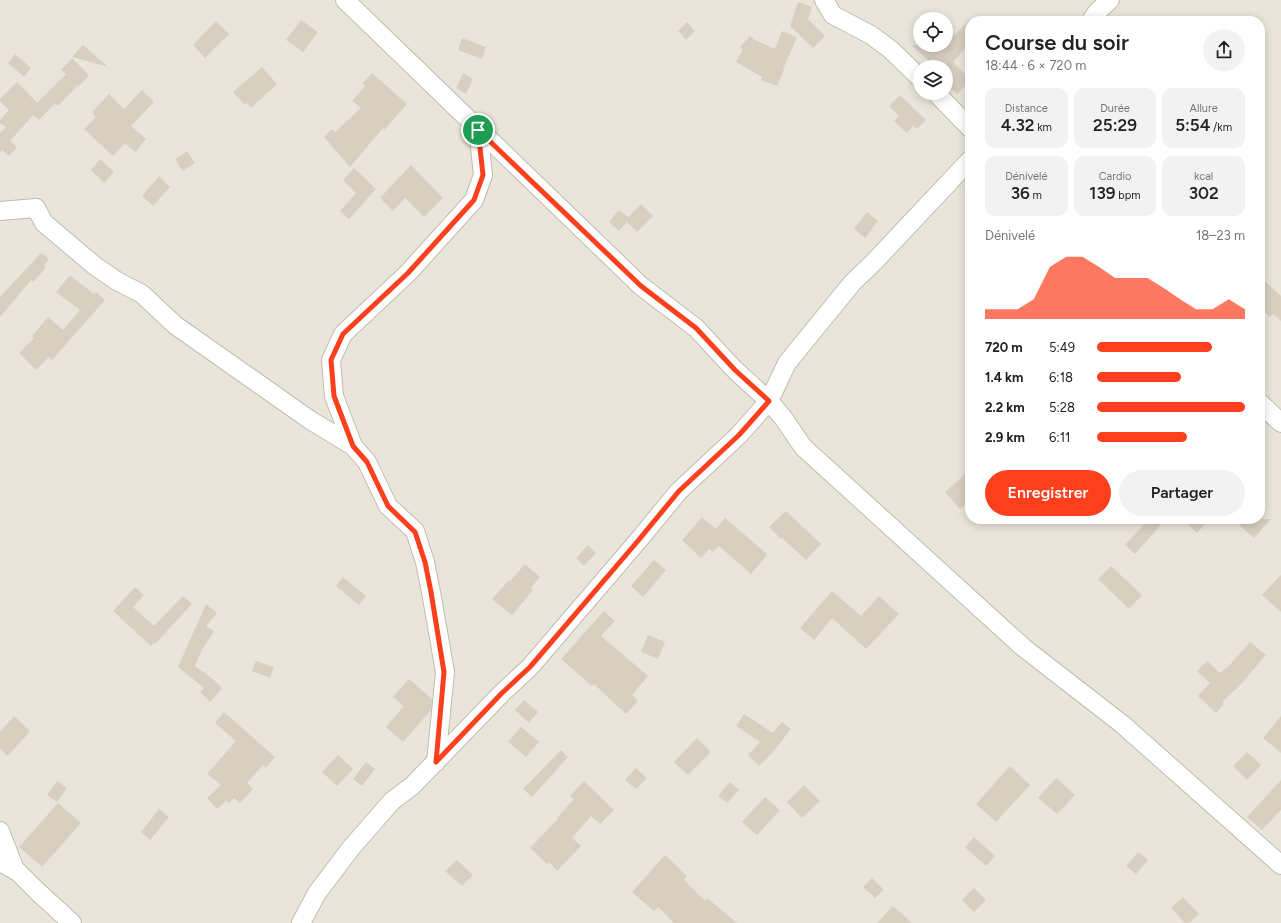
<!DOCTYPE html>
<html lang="fr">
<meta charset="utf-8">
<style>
body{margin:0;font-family:Figtree,sans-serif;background:#f2f2f2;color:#222;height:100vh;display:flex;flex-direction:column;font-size:15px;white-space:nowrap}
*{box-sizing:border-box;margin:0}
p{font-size:13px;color:#767676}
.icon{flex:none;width:22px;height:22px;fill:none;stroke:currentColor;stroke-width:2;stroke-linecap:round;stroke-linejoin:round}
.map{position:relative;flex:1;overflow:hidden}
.details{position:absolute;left:965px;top:16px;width:300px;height:508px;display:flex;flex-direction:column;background:#fff;border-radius:16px;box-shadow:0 2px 10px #0003}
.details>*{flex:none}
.buttons{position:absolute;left:913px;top:12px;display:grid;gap:8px}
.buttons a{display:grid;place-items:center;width:40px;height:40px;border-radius:50%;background:#fff;box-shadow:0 2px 10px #0003;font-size:20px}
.pin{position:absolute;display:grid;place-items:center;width:34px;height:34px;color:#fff;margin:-17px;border:2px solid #fff;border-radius:50%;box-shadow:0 1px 4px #0007}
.round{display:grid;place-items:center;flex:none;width:42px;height:42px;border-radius:21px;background:#f2f2f2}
.summary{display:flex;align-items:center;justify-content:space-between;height:68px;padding:0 20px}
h1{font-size:22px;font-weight:600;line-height:30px}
.metrics{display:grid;grid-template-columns:repeat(3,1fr);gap:6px;height:68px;padding:4px 20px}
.metrics div{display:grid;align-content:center;border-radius:10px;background:#f2f2f2;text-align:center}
.metrics b{font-size:17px;font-weight:600}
.metrics small{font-size:11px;font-weight:400}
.metrics p{font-size:11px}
.chart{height:112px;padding:8px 20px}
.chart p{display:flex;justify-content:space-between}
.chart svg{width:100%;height:72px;margin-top:4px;fill:#fc3f1d;opacity:.7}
.primary-button{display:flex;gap:8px;margin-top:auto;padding:8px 20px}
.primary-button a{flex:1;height:46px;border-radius:24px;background:#fc3f1d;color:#fff;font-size:16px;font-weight:600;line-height:46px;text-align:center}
.primary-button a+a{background:#f2f2f2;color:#222}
ul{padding:0 20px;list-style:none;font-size:13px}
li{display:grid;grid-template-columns:64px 48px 1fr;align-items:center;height:30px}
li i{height:10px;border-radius:5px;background:#fc3f1d}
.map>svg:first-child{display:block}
</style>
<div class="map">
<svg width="1281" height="923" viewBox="0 0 1281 923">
<rect width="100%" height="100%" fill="#f6f3ec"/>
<!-- residential -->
<path fill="#eae5da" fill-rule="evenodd" d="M 0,0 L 1281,0 L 1281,923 L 0,923 ZM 920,19 L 946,19 L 946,45 L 920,45 ZM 970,21 L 1260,21 L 1260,519 L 970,519 ZM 920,67 L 946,67 L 946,93 L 920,93 Z"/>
<!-- building -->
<g fill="#d8cfc1">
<path d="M 798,2 L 812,7 L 808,19 L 825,36 L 813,48 L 790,26 Z"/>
<path d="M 970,19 L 970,43 L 953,62 L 970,79 L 970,81 L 957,94 L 946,83 L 946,67 L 935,67 L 912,45 L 946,45 L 946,27 L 955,35 Z"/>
<path d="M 301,20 L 318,32 L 303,52 L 286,40 Z"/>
<path d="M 216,21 L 229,34 L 205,58 L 193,45 Z"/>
<path d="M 687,22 L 695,31 L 686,40 L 678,31 Z"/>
<path d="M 782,31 L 797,37 L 783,69 L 784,70 L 777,86 L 761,80 L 762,77 L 736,62 L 743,50 L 740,47 L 750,36 L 755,40 L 775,49 Z"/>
<path d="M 462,38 L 486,47 L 482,59 L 458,50 Z"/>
<path d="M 83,45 L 108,67 L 72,57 Z"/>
<path d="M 15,54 L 31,68 L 24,77 L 8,63 Z"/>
<path d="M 72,58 L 89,75 L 79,86 L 78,85 L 58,106 L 55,103 L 39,120 L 33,115 L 10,141 L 17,147 L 9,156 L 2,150 L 0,153 L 0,133 L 6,127 L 0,123 L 0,120 L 9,110 L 0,101 L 0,99 L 17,82 L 37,103 L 66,74 L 61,70 Z"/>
<path d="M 262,67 L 277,84 L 251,108 L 247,103 L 245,105 L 233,92 Z"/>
<path d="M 372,73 L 407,104 L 384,130 L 383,128 L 350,167 L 324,137 L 332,129 L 335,132 L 361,108 L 352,101 L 365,86 L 362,84 Z"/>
<path d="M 463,73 L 473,79 L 466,94 L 456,88 Z"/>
<path d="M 142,90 L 154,102 L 131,126 L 146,139 L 135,152 L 126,144 L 125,145 L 124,144 L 113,156 L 84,129 L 96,117 L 92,112 L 109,94 L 124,109 Z"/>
<path d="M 900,95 L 926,120 L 917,129 L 913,126 L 907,133 L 894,121 L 899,116 L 889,106 Z"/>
<path d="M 187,151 L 195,163 L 182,171 L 175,159 Z"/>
<path d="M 100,159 L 114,172 L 104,183 L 91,170 Z"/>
<path d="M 411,165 L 443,198 L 424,217 L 405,198 L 393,211 L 380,198 Z"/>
<path d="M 354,168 L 376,189 L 349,219 L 340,211 L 356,193 L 343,180 Z"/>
<path d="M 159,176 L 170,187 L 153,206 L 142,196 Z"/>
<path d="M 641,204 L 653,216 L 637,232 L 627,222 L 619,231 L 609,222 L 619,210 L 628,217 Z"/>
<path d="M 867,212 L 878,221 L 865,238 L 854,229 Z"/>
<path d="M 41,253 L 49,259 L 44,265 L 46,267 L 33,282 L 31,280 L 0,317 L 0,297 Z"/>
<path d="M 70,275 L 94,294 L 96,292 L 105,300 L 52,360 L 49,357 L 36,370 L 19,353 L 34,338 L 32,336 L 48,317 L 63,330 L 80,310 L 56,292 Z"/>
<path d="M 1260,277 L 1281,296 L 1281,321 L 1273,314 L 1270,317 L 1260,307 Z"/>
<path d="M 970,470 L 970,500 L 960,509 L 945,492 Z"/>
<path d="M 786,511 L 821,544 L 806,560 L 782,538 L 781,539 L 769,527 Z"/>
<path d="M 702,517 L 716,529 L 725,518 L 767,554 L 766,555 L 767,555 L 751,574 L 719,546 L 713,552 L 709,549 L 701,558 L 682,540 Z"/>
<path d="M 1149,519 L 1166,519 L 1135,554 L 1125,545 Z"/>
<path d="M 1182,519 L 1210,519 L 1197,533 Z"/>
<path d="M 1233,519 L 1271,519 L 1254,538 Z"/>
<path d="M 588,545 L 596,553 L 584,566 L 576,558 Z"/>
<path d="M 654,560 L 666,570 L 643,597 L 631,586 Z"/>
<path d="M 525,564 L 540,577 L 531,588 L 533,590 L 512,615 L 492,599 L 509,580 L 510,581 Z"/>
<path d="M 1111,566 L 1142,595 L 1129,609 L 1098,579 Z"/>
<path d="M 1281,575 L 1281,612 L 1262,595 Z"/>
<path d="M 343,577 L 366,596 L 359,605 L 336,586 Z"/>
<path d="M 135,587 L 144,595 L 133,607 L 154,626 L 183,596 L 192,604 L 155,644 L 154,643 L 151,646 L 113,611 Z"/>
<path d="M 832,591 L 861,616 L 879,596 L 899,614 L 866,649 L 832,618 L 814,640 L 800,628 Z"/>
<path d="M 206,604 L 217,613 L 206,626 L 214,631 L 201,652 L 195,666 L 214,680 L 222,688 L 210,702 L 200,692 L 204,688 L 178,667 Z"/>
<path d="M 604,611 L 615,621 L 601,636 L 648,676 L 632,695 L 638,701 L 626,714 L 594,684 L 592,686 L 561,659 Z"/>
<path d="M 648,635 L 665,642 L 658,659 L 641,652 Z"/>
<path d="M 1250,642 L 1266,655 L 1241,684 L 1222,702 L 1224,704 L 1216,713 L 1198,696 L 1210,683 L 1197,671 L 1207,661 L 1220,673 L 1226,668 L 1227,668 Z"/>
<path d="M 256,661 L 274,667 L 270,678 L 252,671 Z"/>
<path d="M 409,679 L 432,699 L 431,710 L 403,742 L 386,727 L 404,706 L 393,697 Z"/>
<path d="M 524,700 L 538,712 L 529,723 L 515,710 Z"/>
<path d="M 224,712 L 275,757 L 266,768 L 263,765 L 247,783 L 253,789 L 240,803 L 234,798 L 229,803 L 226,801 L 217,809 L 207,798 L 221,785 L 207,774 L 236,741 L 215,723 Z"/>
<path d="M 744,714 L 773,733 L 782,722 L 791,729 L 773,752 L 759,766 L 748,755 L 760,742 L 736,726 Z"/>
<path d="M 14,716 L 30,731 L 8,756 L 0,749 L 0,732 Z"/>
<path d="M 1281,716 L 1281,753 L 1263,738 Z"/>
<path d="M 521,727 L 539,742 L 526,757 L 508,742 Z"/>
<path d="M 697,738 L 711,752 L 688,775 L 674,762 Z"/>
<path d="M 561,750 L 568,757 L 532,797 L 523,789 Z"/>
<path d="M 1247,752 L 1261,765 L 1247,780 L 1233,766 Z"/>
<path d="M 338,755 L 353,769 L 337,786 L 322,772 Z"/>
<path d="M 366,762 L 375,769 L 362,786 L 353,779 Z"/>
<path d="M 1010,766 L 1030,785 L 996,822 L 976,804 Z"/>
<path d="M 636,768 L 647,778 L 636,789 L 625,780 Z"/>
<path d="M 1056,778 L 1075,795 L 1057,814 L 1038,798 Z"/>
<path d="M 1281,780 L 1281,810 L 1262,830 L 1247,817 Z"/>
<path d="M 57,781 L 67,788 L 57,802 L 47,795 Z"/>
<path d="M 584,781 L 614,810 L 600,824 L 591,816 L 572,838 L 581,846 L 557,871 L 549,862 L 547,864 L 530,848 L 558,819 L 557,818 L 574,799 L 570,796 Z"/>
<path d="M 730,782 L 739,790 L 727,803 L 718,796 Z"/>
<path d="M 804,785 L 820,801 L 802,818 L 787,802 Z"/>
<path d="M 765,797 L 780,810 L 757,835 L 742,822 Z"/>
<path d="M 58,803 L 81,823 L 42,867 L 19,847 Z"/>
<path d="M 159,809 L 169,817 L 150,840 L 141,832 Z"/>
<path d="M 974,837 L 995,856 L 986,866 L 965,847 Z"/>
<path d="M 1138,852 L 1148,860 L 1136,874 L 1126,866 Z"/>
<path d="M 665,855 L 687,876 L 684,880 L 705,901 L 707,898 L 737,923 L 674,923 L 658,907 L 654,911 L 632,892 Z"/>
<path d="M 457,860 L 473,875 L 462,886 L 445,871 Z"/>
<path d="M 872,878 L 884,890 L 875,898 L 863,887 Z"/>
<path d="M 974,888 L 986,900 L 974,912 L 962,900 Z"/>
<path d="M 1183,897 L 1199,914 L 1189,923 L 1185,923 L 1171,908 Z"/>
<path d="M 893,906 L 912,923 L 877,923 Z"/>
</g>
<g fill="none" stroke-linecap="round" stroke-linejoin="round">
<defs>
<g id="street">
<path d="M 345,0 L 641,286 L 696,328 L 735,370 L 769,401 L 784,419 L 803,447 L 1024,648 L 1122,724 L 1281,865"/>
<path d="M 824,0 L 833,15 L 871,35 L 890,49 L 920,78"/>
<path d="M 1091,21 L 1097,12 L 1110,0"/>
<path d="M 936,93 L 970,128"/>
<path d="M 0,211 L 36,208 L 44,223 L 95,266 L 117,281 L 142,294 L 175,325 L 310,420 L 353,446 L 367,462 L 388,506 L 415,531 L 425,562 L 431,592 L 445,672 L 436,762"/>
<path d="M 1260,403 L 1281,423"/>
<path d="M 353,446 L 334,396 L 331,360 L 343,334 L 408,273 L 474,200 L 483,175 L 478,129"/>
<path d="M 0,831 L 15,870"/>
<path d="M 0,862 L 18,872 L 38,892 L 72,923"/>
<path d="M 301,923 L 317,893 L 351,848 L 392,801 L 412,786 L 502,693 L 530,667 L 637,542 L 679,491 L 739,435 L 769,401 L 787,363 L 853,282 L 873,263 L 970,160"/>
</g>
</defs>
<!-- street casing -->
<use href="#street" stroke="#c2bbae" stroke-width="20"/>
<!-- street -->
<use href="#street" stroke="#fff" stroke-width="18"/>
</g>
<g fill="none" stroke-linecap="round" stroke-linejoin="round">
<defs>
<path id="route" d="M 478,130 L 641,286 L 696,328 L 735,370 L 769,401 L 739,435 L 679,491 L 637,542 L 530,667 L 502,693 L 436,762 L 444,672 L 431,592 L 425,562 L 415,532 L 388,506 L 367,462 L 353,446 L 334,396 L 331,360 L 343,334 L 408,273 L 474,200 L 483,175 Z"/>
</defs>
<!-- route casing -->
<use href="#route" stroke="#fff" stroke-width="8"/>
<!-- route -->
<use href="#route" stroke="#fc3f1d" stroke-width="5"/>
</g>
</svg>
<div class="buttons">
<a><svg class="icon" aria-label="locate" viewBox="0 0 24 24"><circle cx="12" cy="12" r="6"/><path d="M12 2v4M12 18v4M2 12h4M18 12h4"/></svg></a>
<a><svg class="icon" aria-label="layers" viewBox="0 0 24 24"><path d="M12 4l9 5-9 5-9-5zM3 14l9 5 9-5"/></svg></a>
</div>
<div class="pin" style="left:478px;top:130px;background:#1e9e55"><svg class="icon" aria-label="arrive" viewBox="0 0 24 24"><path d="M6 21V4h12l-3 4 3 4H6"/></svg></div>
<section class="details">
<div class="summary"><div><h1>Course du soir</h1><p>18:44 · 6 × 720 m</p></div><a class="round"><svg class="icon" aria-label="share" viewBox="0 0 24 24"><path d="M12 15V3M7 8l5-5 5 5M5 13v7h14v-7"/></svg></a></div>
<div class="metrics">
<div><p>Distance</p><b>4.32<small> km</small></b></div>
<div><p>Durée</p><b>25:29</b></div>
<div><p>Allure</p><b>5:54<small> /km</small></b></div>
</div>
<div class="metrics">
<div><p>Dénivelé</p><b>36<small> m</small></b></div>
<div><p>Cardio</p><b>139<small> bpm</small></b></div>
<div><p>kcal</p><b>302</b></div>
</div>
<div class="chart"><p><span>Dénivelé</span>18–23 m</p>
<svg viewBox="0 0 160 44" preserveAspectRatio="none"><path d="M0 44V38L10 38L20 38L30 32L40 12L50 6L60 6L70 12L80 19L90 19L100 19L110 25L120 32L130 38L140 38L150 32L160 38V44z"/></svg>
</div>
<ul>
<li><b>720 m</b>5:49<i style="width:78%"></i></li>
<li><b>1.4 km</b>6:18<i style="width:57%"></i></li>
<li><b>2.2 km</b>5:28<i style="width:100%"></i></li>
<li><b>2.9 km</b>6:11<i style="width:61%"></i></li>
</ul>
<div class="primary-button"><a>Enregistrer</a><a>Partager</a></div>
</section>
</div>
